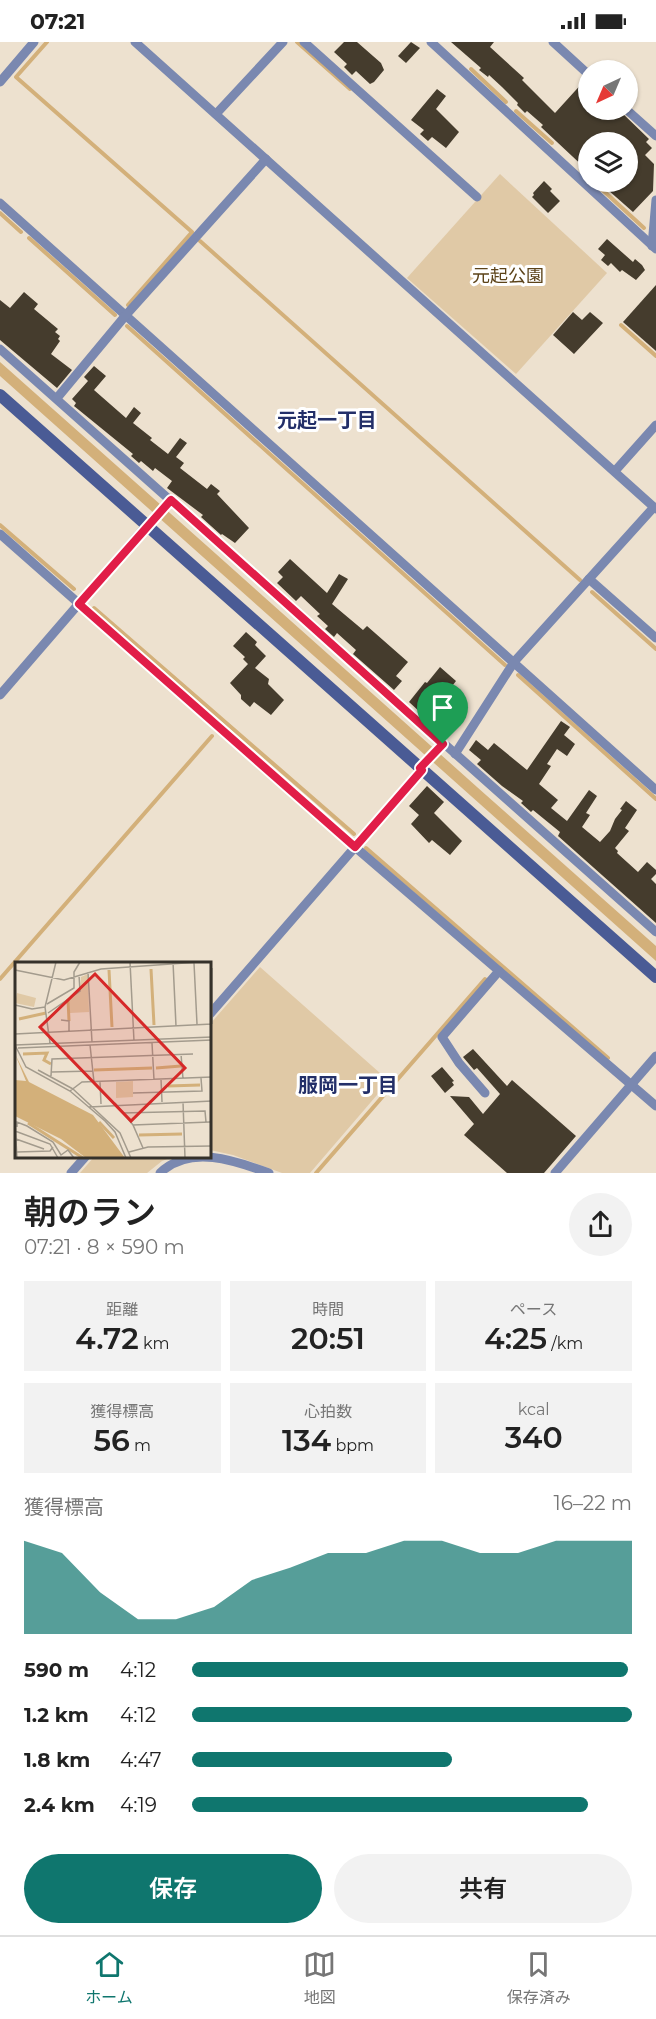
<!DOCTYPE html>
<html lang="ja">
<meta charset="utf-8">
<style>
body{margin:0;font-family:Montserrat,"Noto Sans JP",sans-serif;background:#f2f2f2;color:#222;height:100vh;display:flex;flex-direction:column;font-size:22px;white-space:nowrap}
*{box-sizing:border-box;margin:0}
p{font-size:20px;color:#767676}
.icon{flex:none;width:33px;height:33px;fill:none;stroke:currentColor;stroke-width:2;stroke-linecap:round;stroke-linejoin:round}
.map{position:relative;height:1131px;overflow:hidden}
.drawer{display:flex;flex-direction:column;background:#fff;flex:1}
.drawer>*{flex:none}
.needle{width:39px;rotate:224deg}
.buttons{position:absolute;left:578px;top:18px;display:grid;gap:12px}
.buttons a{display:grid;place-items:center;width:60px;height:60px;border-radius:50%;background:#fff;box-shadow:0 2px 4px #0004;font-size:30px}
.pin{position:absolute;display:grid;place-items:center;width:51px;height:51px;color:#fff;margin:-62px -26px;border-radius:50% 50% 50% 0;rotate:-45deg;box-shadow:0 0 6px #0007}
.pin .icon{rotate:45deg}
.round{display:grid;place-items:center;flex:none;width:63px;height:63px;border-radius:32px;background:#f2f2f2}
.summary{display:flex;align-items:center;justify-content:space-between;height:102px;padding:0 24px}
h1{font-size:33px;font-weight:600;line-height:45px}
.metrics{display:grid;grid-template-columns:repeat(3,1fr);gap:9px;height:102px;padding:6px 24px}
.metrics div{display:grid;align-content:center;border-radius:0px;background:#f2f2f2;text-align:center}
.metrics b{font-size:30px;font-weight:600}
.metrics small{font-size:16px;font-weight:400}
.metrics p{font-size:16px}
.chart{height:168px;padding:12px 24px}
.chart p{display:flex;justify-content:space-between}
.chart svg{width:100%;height:108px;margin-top:6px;fill:#0f766e;opacity:.7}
.primary-button{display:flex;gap:12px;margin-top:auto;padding:12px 24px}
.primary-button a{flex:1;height:69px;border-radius:36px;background:#0f766e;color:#fff;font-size:24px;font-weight:600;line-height:69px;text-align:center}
.primary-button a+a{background:#f2f2f2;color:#222}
ul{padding:0 24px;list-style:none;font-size:20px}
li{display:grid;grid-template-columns:96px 72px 1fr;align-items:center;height:45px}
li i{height:15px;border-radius:8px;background:#0f766e}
.status{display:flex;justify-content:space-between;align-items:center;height:42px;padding:0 30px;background:#fff;direction:ltr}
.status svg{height:16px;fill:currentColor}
.dock{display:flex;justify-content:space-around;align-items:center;height:84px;border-top:2px solid #e0e0e0;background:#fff;font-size:16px;color:#767676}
.dock a{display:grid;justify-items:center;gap:3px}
.dock .current{color:#0f766e}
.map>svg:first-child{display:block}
</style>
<div class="status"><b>07:21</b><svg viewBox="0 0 49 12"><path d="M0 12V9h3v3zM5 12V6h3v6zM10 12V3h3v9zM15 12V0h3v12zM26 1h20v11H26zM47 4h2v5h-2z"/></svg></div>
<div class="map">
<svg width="656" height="1131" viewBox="0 0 656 1131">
<rect width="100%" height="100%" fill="#ede1cf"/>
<!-- green -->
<g fill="#e0c9a6">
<path d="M 500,132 L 607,231 L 516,332 L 407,236 Z"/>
<path d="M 260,925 L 389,1039 L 310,1131 L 282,1131 L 233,1113 L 210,1108 L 210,982 Z"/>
<path d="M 94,1115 L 94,1114 L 173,1115 L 162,1119 L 147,1131 L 80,1131 Z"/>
</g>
<!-- water -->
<path fill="#d3b07a" d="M 0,320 C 219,514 437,710 656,904 L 656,919 L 0,334 Z"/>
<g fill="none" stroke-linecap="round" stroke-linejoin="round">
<!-- stream -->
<g stroke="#d3b07a" stroke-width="4">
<path d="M 47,0 L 16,35 L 192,190 L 128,263"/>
<path d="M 297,0 L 350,47"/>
<path d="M 471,27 L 506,60"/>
<path d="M 516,69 L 552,101"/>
<path d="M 596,142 L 644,186"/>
<path d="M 0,171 L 21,190"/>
<path d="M 29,196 L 115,273"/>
<path d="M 200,199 L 580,538"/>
<path d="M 621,283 L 656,314"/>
<path d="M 127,284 L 505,623"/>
<path d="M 0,483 L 74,547"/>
<path d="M 592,550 L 656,607"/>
<path d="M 94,566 L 354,792"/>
<path d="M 518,633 L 656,757"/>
<path d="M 366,806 L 608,1016"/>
<path d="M 0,937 L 212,694"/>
<path d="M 316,1131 L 485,937"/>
</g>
</g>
<!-- building -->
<g fill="#453c2d">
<path d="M 344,0 L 357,0 L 381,21 L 384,28 L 374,40 L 370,42 L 356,29 L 352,33 L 344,25 L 347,22 L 334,10 Z"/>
<path d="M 411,0 L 420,6 L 406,21 L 398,14 Z"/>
<path d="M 451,0 L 494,0 L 490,5 L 524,36 L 522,38 L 555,71 L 585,38 L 588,39 L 588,68 L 619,68 L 649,97 L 646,100 L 652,106 L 645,113 L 654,122 L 653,149 L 633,170 L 599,140 L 627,140 L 627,100 L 588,100 L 588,129 L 541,85 L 543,83 L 527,69 L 525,71 L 517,63 L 518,61 L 502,45 L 489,33 L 488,35 L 479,28 L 481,26 Z"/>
<path d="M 437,47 L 446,54 L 436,67 L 459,90 L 446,106 L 432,95 L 428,99 L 420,92 L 424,88 L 411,78 Z"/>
<path d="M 544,139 L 552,147 L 550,149 L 560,159 L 548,171 L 532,155 L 534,153 L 533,151 Z"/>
<path d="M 607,197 L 633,220 L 635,217 L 642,223 L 645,228 L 636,238 L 622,228 L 620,230 L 611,221 L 608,224 L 601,218 L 605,213 L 598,207 Z"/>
<path d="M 656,243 L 656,309 L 623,280 Z"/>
<path d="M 24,250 L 38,262 L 34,267 L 58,287 L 55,290 L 60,294 L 58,297 L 60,299 L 51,312 L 72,328 L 57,346 L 0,298 L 0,258 L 10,266 Z"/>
<path d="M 573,270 L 582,278 L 590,270 L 603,281 L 574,312 L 553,293 Z"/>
<path d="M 94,324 L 106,334 L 94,348 L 126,376 L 134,365 L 141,371 L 133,381 L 152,396 L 150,398 L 168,412 L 180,396 L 187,401 L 176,415 L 184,421 L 180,426 L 207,447 L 211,442 L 220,449 L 217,452 L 249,486 L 235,501 L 222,492 L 221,493 L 201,475 L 203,473 L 167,446 L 172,439 L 155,426 L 153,429 L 141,419 L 139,421 L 131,414 L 133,412 L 74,364 L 76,361 L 72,357 L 88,339 L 84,335 Z"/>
<path d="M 290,517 L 327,551 L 339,532 L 348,537 L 332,562 L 363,588 L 367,584 L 408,620 L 396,634 L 402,639 L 394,648 L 353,612 L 356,608 L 337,591 L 334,595 L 325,587 L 328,584 L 317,574 L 320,572 L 301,554 L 296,559 L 277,541 L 283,535 L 278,530 Z"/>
<path d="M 246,590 L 257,600 L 255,603 L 266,614 L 255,626 L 269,637 L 268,642 L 284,658 L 271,673 L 254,660 L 250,665 L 241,657 L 241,653 L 230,641 L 248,622 L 243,617 L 245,615 L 233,604 Z"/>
<path d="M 440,625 L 456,639 L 439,661 L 458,676 L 445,693 L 409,660 L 425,640 L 427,641 Z"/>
<path d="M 561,679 L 570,685 L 564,693 L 575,702 L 567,714 L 557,707 L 547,722 L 551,724 L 539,742 L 558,758 L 551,766 L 567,779 L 589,748 L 597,754 L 586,771 L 590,773 L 582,785 L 600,800 L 610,789 L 615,777 L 622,768 L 620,767 L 626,759 L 637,768 L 625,786 L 629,789 L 615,806 L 618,809 L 617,811 L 638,830 L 647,820 L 656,828 L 656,832 L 651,837 L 656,842 L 656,881 L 558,794 L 560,790 L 533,768 L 531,770 L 521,761 L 523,759 L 502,744 L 477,722 L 481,718 L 469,708 L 476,698 L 488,708 L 494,701 L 527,728 Z"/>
<path d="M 427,744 L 444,760 L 434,771 L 462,799 L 450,813 L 432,798 L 429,801 L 411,782 L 419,773 L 409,764 Z"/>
<path d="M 473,1007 L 507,1044 L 512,1038 L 576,1094 L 544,1131 L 507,1131 L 464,1093 L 474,1082 L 450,1054 L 469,1055 L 483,1072 L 500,1052 L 477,1026 L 474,1028 L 463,1015 Z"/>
<path d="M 442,1025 L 454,1039 L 452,1040 L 454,1043 L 445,1051 L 431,1034 Z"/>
</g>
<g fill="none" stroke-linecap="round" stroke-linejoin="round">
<!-- street -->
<g stroke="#7a88b0" stroke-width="9">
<path d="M 135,0 L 656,467"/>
<path d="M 304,0 L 477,155"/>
<path d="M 431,0 L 656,207"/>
<path d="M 553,0 L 588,32"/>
<path d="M 0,40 L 34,0"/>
<path d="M 627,68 L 656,94"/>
<path d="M 216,72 L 283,0"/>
<path d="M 0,161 L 656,748"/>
<path d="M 652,204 L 656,158"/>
<path d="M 0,307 L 656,890"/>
<path d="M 57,356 L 126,273 L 266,117"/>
<path d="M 615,429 L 656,383"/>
<path d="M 0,492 L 355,805 L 656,1064"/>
<path d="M 589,537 L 656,596"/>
<path d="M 0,653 L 146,484 L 171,458"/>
<path d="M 455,712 L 514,620 L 654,465"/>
<path d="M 420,726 L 443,702"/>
<path d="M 210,972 L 422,728"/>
<path d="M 485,1051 L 459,1021 L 442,995 L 499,929"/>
<path d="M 71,1131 L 86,1114"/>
<path d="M 160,1131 C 190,1102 236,1119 269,1131"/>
<path d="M 555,1131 L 656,1014"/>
</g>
<!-- secondary -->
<path stroke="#4a5b95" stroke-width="12" d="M 0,353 L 656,935"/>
</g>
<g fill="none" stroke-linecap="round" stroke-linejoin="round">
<defs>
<path id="route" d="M 171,458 L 443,702 L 420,726 L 422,728 L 355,805 L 79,562 Z"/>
</defs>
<!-- route casing -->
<use href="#route" stroke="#fff" stroke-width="12"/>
<!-- route -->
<use href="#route" stroke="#e11d48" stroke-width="8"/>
</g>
<g text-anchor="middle" stroke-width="6" stroke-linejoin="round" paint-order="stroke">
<!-- park labels -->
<g font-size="18" fill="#5c4319" stroke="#fff">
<text x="508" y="240">元起公園</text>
</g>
<!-- neighbourhood labels -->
<g font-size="20" font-weight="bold" fill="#232f68" stroke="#fff">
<text x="327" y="385">元起一丁目</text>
<text x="348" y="1050">服岡一丁目</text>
</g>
</g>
<!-- overview -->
<g transform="translate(15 920)">
<rect width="196" height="196" fill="#ede1cf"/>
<path d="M 73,12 L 74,50 L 55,51 L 54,36 L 65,30 L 66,15 ZM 2,31 L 21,36 L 19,45 L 0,41 ZM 118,119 L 118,135 L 101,136 L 101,120 Z" fill="#e0c9a6"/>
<path d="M 0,92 L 14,120 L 78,153 L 110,196 L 71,196 L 46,177 L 0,154 L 0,118 L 11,119 Z" fill="#d3b07a"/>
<path fill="none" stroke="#d3b07a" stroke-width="3" d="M 136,7 L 139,63M 94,8 L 97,65M 53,37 L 54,59M 4,57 L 31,51M 8,92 L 32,91 L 29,98 L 36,102M 141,106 L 166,104M 79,108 L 137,106M 153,124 L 185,123M 84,160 L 99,176M 13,161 L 68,196M 124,173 L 167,172"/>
<path fill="none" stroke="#a39b8d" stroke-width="1.5" d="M 115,0 L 119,79M 158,0 L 161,64M 179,1 L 182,62M 197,6 L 197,62M 0,8 L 49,18 L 86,7 L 184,0M 73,10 L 77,80M 32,42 L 59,26 L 59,10 L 65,0M 0,43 L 17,47 L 30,45M 33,51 L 65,29 L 64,13M 46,58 L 54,59 L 54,69M 0,72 L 197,62M 35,81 L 30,45 L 41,0M 137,81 L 139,118M 0,83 L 197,75M 0,83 L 11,105 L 55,129 L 90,159 L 100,170 L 111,196M 75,83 L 79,120M 3,86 L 197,78M 166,92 L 168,117M 23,108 L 58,127M 37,110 L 78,109M 36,114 L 37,97 L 178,92M 146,117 L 147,140M 85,120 L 86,142M 58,127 L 105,171 L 116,196M 55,129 L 67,120 L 197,115M 118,131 L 187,129 L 186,116M 168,140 L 170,196M 100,141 L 118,163 L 128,186M 74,145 L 197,139M 107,151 L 190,149 L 191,160M 0,161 L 2,196M 118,163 L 195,160M 2,165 L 2,160 L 12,164 L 38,180 L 46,193 L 53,188 L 59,196M 0,169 L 35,182 L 43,196M 1,177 L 29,187M 2,190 L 35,189 L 38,185M 114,190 L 133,185 L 197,184"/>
<path fill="#d62828" fill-opacity="0.15" stroke="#d62828" stroke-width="3" d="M 80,12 L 170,106 L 116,159 L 25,65 Z"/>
<rect width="196" height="196" fill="none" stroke="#35312a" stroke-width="3"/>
</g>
</svg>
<div class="buttons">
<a><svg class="needle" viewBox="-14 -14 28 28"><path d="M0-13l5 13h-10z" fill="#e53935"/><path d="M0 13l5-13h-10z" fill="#767676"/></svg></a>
<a><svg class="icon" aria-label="layers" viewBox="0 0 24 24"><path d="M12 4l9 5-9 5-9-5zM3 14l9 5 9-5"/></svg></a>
</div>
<div class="pin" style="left:443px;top:702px;background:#1e9e55"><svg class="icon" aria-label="arrive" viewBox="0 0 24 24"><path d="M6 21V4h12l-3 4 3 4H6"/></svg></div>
</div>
<section class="drawer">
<div class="summary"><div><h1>朝のラン</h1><p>07:21 · 8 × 590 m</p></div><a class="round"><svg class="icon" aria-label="share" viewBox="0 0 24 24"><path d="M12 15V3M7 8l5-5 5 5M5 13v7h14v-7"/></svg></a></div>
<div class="metrics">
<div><p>距離</p><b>4.72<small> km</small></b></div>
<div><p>時間</p><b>20:51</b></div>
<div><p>ペース</p><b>4:25<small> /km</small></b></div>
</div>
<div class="metrics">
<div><p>獲得標高</p><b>56<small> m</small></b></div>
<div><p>心拍数</p><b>134<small> bpm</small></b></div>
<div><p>kcal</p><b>340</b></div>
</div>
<div class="chart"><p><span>獲得標高</span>16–22 m</p>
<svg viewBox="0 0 160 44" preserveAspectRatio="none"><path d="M0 44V6L10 11L20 27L30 38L40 38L50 33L60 22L70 17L80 11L90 11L100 6L110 6L120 11L130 11L140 6L150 6L160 6V44z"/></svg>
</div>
<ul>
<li><b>590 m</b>4:12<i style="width:99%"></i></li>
<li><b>1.2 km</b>4:12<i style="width:100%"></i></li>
<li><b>1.8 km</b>4:47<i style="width:59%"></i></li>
<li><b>2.4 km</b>4:19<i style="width:90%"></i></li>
</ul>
<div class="primary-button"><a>保存</a><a>共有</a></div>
</section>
<nav class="dock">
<a class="current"><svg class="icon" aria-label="home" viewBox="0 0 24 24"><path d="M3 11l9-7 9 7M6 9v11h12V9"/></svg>ホーム</a>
<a><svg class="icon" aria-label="map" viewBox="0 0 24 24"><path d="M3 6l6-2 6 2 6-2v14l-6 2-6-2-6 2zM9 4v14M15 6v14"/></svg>地図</a>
<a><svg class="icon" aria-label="saved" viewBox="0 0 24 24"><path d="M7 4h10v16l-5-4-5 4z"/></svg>保存済み</a>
</nav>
